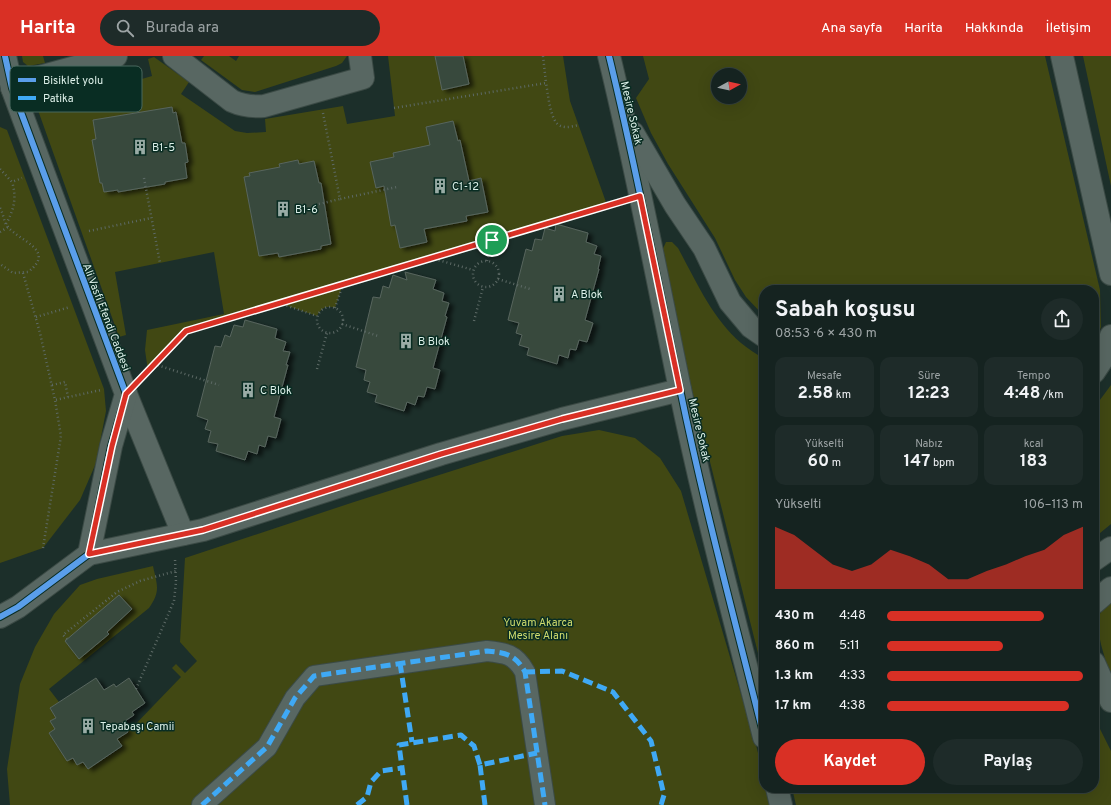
<!DOCTYPE html>
<html lang="tr">
<meta charset="utf-8">
<style>
body{margin:0;font-family:Overpass,sans-serif;background:#1e2b29;color:#f1f3f6;height:100vh;display:flex;flex-direction:column;font-size:15px;white-space:nowrap}
*{box-sizing:border-box;margin:0}
p{font-size:13px;color:#9da4a5}
.icon{flex:none;width:22px;height:22px;fill:none;stroke:currentColor;stroke-width:2;stroke-linecap:round;stroke-linejoin:round}
.map{position:relative;flex:1;overflow:hidden}
.side{position:absolute;left:759px;top:229px;width:340px;height:508px;display:flex;flex-direction:column;background:#152320;border-radius:16px;box-shadow:0 4px 16px #0002,0 0 0 1px #34403e}
.side>*{flex:none}
.needle{width:26px;rotate:82deg}
.fabs{position:absolute;left:711px;top:12px;display:grid;gap:8px}
.fabs a{display:grid;place-items:center;width:36px;height:36px;border-radius:50%;background:#152320;box-shadow:0 4px 16px #0002,0 0 0 1px #34403e;font-size:20px}
.pin{position:absolute;display:grid;place-items:center;width:34px;height:34px;color:#fff;margin:-17px;border:2px solid #fff;border-radius:50%;box-shadow:0 1px 4px #0007}
.round{display:grid;place-items:center;flex:none;width:42px;height:42px;border-radius:21px;background:#1e2b29}
.head{display:flex;align-items:center;justify-content:space-between;height:68px;padding:0 16px}
h1{font-size:22px;font-weight:700;line-height:30px}
.metrics{display:grid;grid-template-columns:repeat(3,1fr);gap:6px;height:68px;padding:4px 16px}
.metrics div{display:grid;align-content:center;border-radius:10px;background:#1e2b29;text-align:center}
.metrics b{font-size:17px;font-weight:700}
.metrics small{font-size:11px;font-weight:400}
.metrics p{font-size:11px}
.chart{height:112px;padding:8px 16px}
.chart p{display:flex;justify-content:space-between}
.chart svg{width:100%;height:72px;margin-top:4px;fill:#d93025;opacity:.7}
.cta{display:flex;gap:8px;margin-top:auto;padding:8px 16px}
.cta a{flex:1;height:46px;border-radius:24px;background:#d93025;color:#fff;font-size:16px;font-weight:700;line-height:46px;text-align:center}
.cta a+a{background:#1e2b29;color:#f1f3f6}
ul{padding:0 16px;list-style:none;font-size:13px}
li{display:grid;grid-template-columns:64px 48px 1fr;align-items:center;height:30px}
li i{height:10px;border-radius:5px;background:#d93025}
header{display:flex;align-items:center;gap:24px;box-sizing:border-box;height:56px;padding:0 20px;background:#d93025;color:#fff}
header strong{font-size:19px}
nav{display:flex;gap:22px;margin-inline-start:auto;font-size:14px}
.search{width:280px;height:36px;background:#1e2b29;display:flex;align-items:center;gap:10px;box-sizing:border-box;padding:0 14px;border-radius:22px;color:#9da4a5;font-size:15px}
.map>svg:first-child{display:block}
</style>
<header>
<strong>Harita</strong>
<div class="search"><svg class="icon" aria-label="search" viewBox="0 0 24 24"><circle cx="10" cy="10" r="6"/><path d="M15 15l6 6"/></svg>Burada ara</div>
<nav><a>Ana sayfa</a><a>Harita</a><a>Hakkında</a><a>İletişim</a></nav>
</header>
<div class="map">
<svg width="1111" height="749" viewBox="0 0 1111 749">
<defs>
<filter id="shadow"><feDropShadow dx="4.5" dy="2.5" stdDeviation="2" flood-color="#0009"/></filter>
</defs>
<rect width="100%" height="100%" fill="#1c2f2a"/>
<!-- green -->
<g fill="#414813" fill-rule="evenodd">
<path d="M 22,0 L 43,0 L 45,7 L 28,10 L 23,6 Z"/>
<path d="M 204,0 L 229,0 L 236,5 L 239,0 L 347,0 L 342,7 L 336,10 L 255,36 L 242,34 L 201,4 Z"/>
<path d="M 388,0 L 563,0 L 570,45 L 607,149 L 343,228 L 335,252 C 327,249 321,252 317,260 L 279,247 L 186,275 L 148,315 L 145,294 L 147,274 L 224,258 L 214,196 L 115,216 L 126,279 L 119,281 L 34,43 L 38,36 L 50,29 L 56,48 L 152,20 L 148,3 L 154,1 L 189,26 L 181,38 L 235,75 L 247,77 L 266,76 L 265,63 L 343,50 L 347,68 L 395,60 Z"/>
<path d="M 643,0 L 1045,0 L 1100,234 L 1101,271 L 1094,289 L 1094,234 L 764,234 L 764,260 L 746,241 L 735,224 L 715,182 L 668,108 L 651,77 L 636,42 L 649,23 ZM 718,19 L 740,19 L 740,41 L 718,41 Z"/>
<path d="M 1083,0 L 1111,0 L 1111,130 Z"/>
<path d="M 0,71 L 7,74 L 104,333 L 106,355 L 96,407 L 80,444 L 43,492 L 0,507 Z"/>
<path d="M 666,186 L 672,186 L 678,192 C 696,225 712,262 741,287 C 748,293 757,298 764,303 L 764,621 L 691,330 L 661,197 Z"/>
<path d="M 1111,329 L 1111,468 L 1094,482 L 1094,352 Z"/>
<path d="M 599,374 L 635,382 L 660,402 L 681,435 L 756,689 L 764,721 L 764,732 L 767,732 L 771,749 L 10,749 L 7,713 L 20,628 L 35,591 L 54,558 L 80,529 L 97,523 L 153,510 C 157,529 161,535 149,552 L 49,633 L 59,646 L 50,652 L 56,662 L 50,665 L 55,673 L 49,677 L 67,705 L 73,702 L 77,709 L 83,706 L 88,713 L 122,691 L 117,683 L 128,676 L 181,621 L 172,612 L 176,608 L 185,617 L 197,605 L 180,586 L 185,502 L 354,446 L 562,380 Z"/>
<path d="M 1111,545 L 1111,618 C 1106,608 1097,578 1098,566 C 1098,557 1105,550 1111,545 Z"/>
<path d="M 1094,661 L 1111,695 L 1111,749 L 796,749 L 792,732 L 1094,732 Z"/>
</g>
<!-- building -->
<g fill="#374a3d" stroke="#58655e" filter="url(#shadow)">
<path d="M 435,0 L 463,0 L 469,28 L 442,34 Z"/>
<path d="M 172,51 L 173,57 L 176,56 L 182,87 L 185,87 L 188,106 L 185,107 L 187,122 L 165,126 L 165,128 L 118,136 L 118,134 L 104,136 L 102,127 L 100,127 L 92,84 L 96,83 L 93,64 Z"/>
<path d="M 453,65 L 458,85 L 460,84 L 469,125 L 481,122 L 488,156 L 466,160 L 467,165 L 424,173 L 427,186 L 400,192 L 395,169 L 391,170 L 384,130 L 376,132 L 370,106 L 394,101 L 393,97 L 430,89 L 426,71 Z"/>
<path d="M 298,104 L 299,108 L 314,105 L 319,127 L 321,127 L 331,188 L 321,190 L 321,193 L 279,201 L 278,197 L 259,200 L 244,121 L 250,120 L 249,117 L 280,111 L 279,108 Z"/>
<path d="M 556,168 L 588,177 L 586,186 L 597,190 L 594,198 L 601,200 L 598,213 L 599,213 L 585,264 L 593,267 L 587,286 L 579,284 L 576,294 L 570,293 L 568,302 L 559,299 L 557,308 L 527,299 L 529,292 L 519,289 L 522,279 L 516,277 L 519,267 L 508,264 L 526,193 L 532,195 L 535,183 L 542,184 L 545,172 L 555,175 Z"/>
<path d="M 405,216 L 436,224 L 433,233 L 444,237 L 442,245 L 449,247 L 445,260 L 447,261 L 433,312 L 440,314 L 435,333 L 427,331 L 424,341 L 418,340 L 415,349 L 407,346 L 404,355 L 375,346 L 377,339 L 367,336 L 370,326 L 364,324 L 366,314 L 356,311 L 373,241 L 380,242 L 383,230 L 389,232 L 393,219 L 407,224 Z"/>
<path d="M 245,264 L 277,273 L 275,282 L 286,286 L 283,295 L 290,296 L 286,309 L 288,309 L 274,361 L 281,363 L 276,382 L 268,380 L 265,391 L 259,389 L 257,398 L 248,395 L 245,404 L 216,395 L 218,388 L 208,386 L 211,375 L 205,373 L 208,364 L 197,360 L 215,290 L 221,291 L 225,279 L 230,281 L 234,269 L 243,271 Z"/>
<path d="M 119,539 L 132,553 L 107,576 L 109,578 L 79,603 L 65,585 Z"/>
<path d="M 96,622 L 104,634 L 114,628 L 116,631 L 129,622 L 145,647 L 132,656 L 134,659 L 122,667 L 128,676 L 117,683 L 122,690 L 88,713 L 83,706 L 77,709 L 73,702 L 67,705 L 49,677 L 55,673 L 50,665 L 56,662 L 50,652 Z"/>
</g>
<g fill="none" stroke-linecap="round" stroke-linejoin="round">
<defs>
<path id="pedestrian" d="M 202,749 L 267,691 L 295,642 L 314,620 L 487,595 C 506,597 515,598 525,616 L 545,749"/>
<g id="minor">
<path d="M 174,0 L 232,45 C 243,50 252,51 264,50 L 363,22 L 360,0"/>
<path d="M 609,0 C 636,110 657,222 680,333 C 704,450 735,565 764,681"/>
<path d="M 1062,0 L 1111,218"/>
<path d="M 12,32 L 28,24 L 116,0"/>
<path d="M 633,77 L 675,149 L 704,192 L 730,246 L 751,271 L 764,280"/>
<path d="M 1094,316 L 1102,304 L 1111,280"/>
<path d="M 126,338 L 183,478"/>
<path d="M 89,498 L 203,474 L 441,398 L 562,363 L 680,334"/>
<path d="M 1094,504 L 1111,492"/>
<path d="M 1094,547 L 1111,532"/>
<path d="M 0,561 L 18,551 L 89,498 L 111,390 L 126,338 L 12,32 L 5,0"/>
<path d="M 1094,607 L 1111,645"/>
<path d="M 777,732 L 781,749"/>
</g>
</defs>
<!-- pedestrian casing -->
<use href="#pedestrian" stroke="#3b4a45" stroke-width="22"/>
<!-- minor casing -->
<use href="#minor" stroke="#3b4a45" stroke-width="24"/>
<!-- path -->
<g stroke="#5d6a66" stroke-width="2.5" stroke-dasharray="1 3" stroke-linecap="butt">
<path d="M 543,0 L 546,27"/>
<path d="M 394,52 L 546,27 C 548,37 550,64 559,69 C 565,73 573,70 579,69"/>
<path d="M 323,57 L 340,143 L 397,131"/>
<path d="M 0,113 L 12,126 L 22,122"/>
<path d="M 144,122 L 160,207"/>
<path d="M 315,149 L 340,143"/>
<path d="M 0,152 C 4,158 3,166 8,171 C 19,185 57,194 28,216 L 13,217 L 0,208"/>
<path d="M 6,168 C 14,154 17,141 12,126"/>
<path d="M 89,175 L 151,162"/>
<path d="M 0,176 L 8,171"/>
<path d="M 431,202 L 473,214"/>
<circle cx="486" cy="218" r="13"/>
<path d="M 487,205 L 492,184"/>
<path d="M 23,217 L 40,277 L 55,344 L 101,334"/>
<path d="M 498,223 L 530,233"/>
<path d="M 279,247 L 317,260"/>
<circle cx="330" cy="264" r="13"/>
<path d="M 335,252 L 343,228"/>
<path d="M 36,261 L 70,251"/>
<path d="M 474,265 L 483,231"/>
<path d="M 342,268 L 378,280"/>
<path d="M 154,308 L 219,329"/>
<path d="M 317,313 L 327,277"/>
<path d="M 143,320 L 186,275 L 618,146"/>
<path d="M 52,329 L 65,326 L 68,341"/>
<path d="M 43,492 L 61,380 L 55,344"/>
<path d="M 67,583 L 63,579 L 117,536 L 140,525 L 176,515"/>
<path d="M 136,633 L 174,545 L 176,526 L 175,503"/>
</g>
<!-- pedestrian -->
<use href="#pedestrian" stroke="#586762" stroke-width="20"/>
<!-- minor -->
<use href="#minor" stroke="#586762" stroke-width="22"/>
<!-- quiet -->
<g stroke="#3fa9f5" stroke-width="5" stroke-dasharray="10 5" stroke-linecap="butt">
<path d="M 400,607 L 412,686"/>
<path d="M 525,616 L 562,615 L 613,636 L 651,685 L 664,739 L 661,749"/>
<path d="M 202,749 L 267,691 L 295,642 L 314,620 L 487,595 C 506,597 515,598 525,616 L 545,749"/>
<path d="M 357,749 L 367,741 L 371,726 L 381,715 L 402,712"/>
<path d="M 407,749 L 399,689 L 461,679 L 474,690 L 480,709"/>
<path d="M 485,749 L 480,709 L 537,697"/>
</g>
<defs>
<g id="cycleway">
<path d="M 609,0 C 636,110 657,222 680,333 C 704,450 735,565 764,681"/>
<path d="M 0,561 L 18,551 L 89,498 L 111,390 L 126,338 L 12,32 L 5,0"/>
</g>
</defs>
<!-- cycleway casing -->
<use href="#cycleway" stroke="#092d23" stroke-width="8"/>
<!-- cycleway -->
<use href="#cycleway" stroke="#5a9eea" stroke-width="6"/>
</g>
<g fill="none" stroke-linecap="round" stroke-linejoin="round">
<defs>
<path id="route" d="M 640,140 L 680,334 L 562,363 L 441,398 L 203,474 L 89,498 L 112,390 L 126,338 L 186,275 Z"/>
</defs>
<!-- route casing -->
<use href="#route" stroke="#fff" stroke-width="8"/>
<!-- route -->
<use href="#route" stroke="#d93025" stroke-width="5"/>
</g>
<!-- icons -->
<defs>
<symbol id="building-bare" viewBox="-9 -9 18 18"><path d="M-4-6H4V6H1V3H-1V6H-4ZM-2.5-4.3h1.7v1.8h-1.7ZM.8-4.3h1.7v1.8H.8ZM-2.5-1h1.7V.8h-1.7ZM.8-1h1.7V.8H.8Z" fill="#99aca6" stroke="#092d23" stroke-width="2.5" paint-order="stroke"/></symbol>
</defs>
<g fill-rule="evenodd">
<use href="#building-bare" x="129" y="80" width="22" height="22"/>
<use href="#building-bare" x="429" y="119" width="22" height="22"/>
<use href="#building-bare" x="272" y="142" width="22" height="22"/>
<use href="#building-bare" x="548" y="227" width="22" height="22"/>
<use href="#building-bare" x="395" y="274" width="22" height="22"/>
<use href="#building-bare" x="237" y="323" width="22" height="22"/>
<use href="#building-bare" x="77" y="659" width="22" height="22"/>
</g>
<g text-anchor="middle" stroke-width="3" stroke-linejoin="round" paint-order="stroke">
<!-- street labels -->
<g font-size="11" fill="#ddf0e9" stroke="#092d23">
<text transform="translate(632 57) rotate(77)" y="4">Mesire Sokak</text>
<text transform="translate(107 261) rotate(69)" y="4">Ali Vasfi Efendi Caddesi</text>
<text transform="translate(700 374) rotate(77)" y="4">Mesire Sokak</text>
</g>
<!-- poi labels -->
<g font-size="11" fill="#ddf0e9" stroke="#092d23" text-anchor="start">
<text x="152" y="95">B1-5</text>
<text x="452" y="134">C1-12</text>
<text x="295" y="157">B1-6</text>
<text x="571" y="242">A Blok</text>
<text x="418" y="289">B Blok</text>
<text x="260" y="338">C Blok</text>
<text x="100" y="674">Tepabaşı Camii</text>
</g>
<!-- park labels -->
<g font-size="11" fill="#d0dc6d" stroke="#092d23">
<text x="538" y="570">Yuvam Akarca<tspan x="538" dy="13">Mesire Alanı</tspan></text>
</g>
</g>
<!-- legend -->
<rect x="10" y="10" width="132" height="46" rx="6" fill="#092d23" stroke="#49685e" stroke-width="1"/>
<rect x="18" y="22" width="18" height="4" fill="#5a9eea"/>
<rect x="18" y="40" width="18" height="4" fill="#3fa9f5"/>
<g font-size="11" fill="#ddf0e9">
<text x="43" y="28">Bisiklet yolu</text>
<text x="43" y="46">Patika</text>
</g>
</svg>
<div class="fabs">
<a><svg class="needle" viewBox="-14 -14 28 28"><path d="M0-13l5 13h-10z" fill="#e53935"/><path d="M0 13l5-13h-10z" fill="#9da4a5"/></svg></a>
</div>
<div class="pin" style="left:492px;top:184px;background:#1e9e55"><svg class="icon" aria-label="arrive" viewBox="0 0 24 24"><path d="M6 21V4h12l-3 4 3 4H6"/></svg></div>
<section class="side">
<div class="head"><div><h1>Sabah koşusu</h1><p>08:53 · 6 × 430 m</p></div><a class="round"><svg class="icon" aria-label="share" viewBox="0 0 24 24"><path d="M12 15V3M7 8l5-5 5 5M5 13v7h14v-7"/></svg></a></div>
<div class="metrics">
<div><p>Mesafe</p><b>2.58<small> km</small></b></div>
<div><p>Süre</p><b>12:23</b></div>
<div><p>Tempo</p><b>4:48<small> /km</small></b></div>
</div>
<div class="metrics">
<div><p>Yükselti</p><b>60<small> m</small></b></div>
<div><p>Nabız</p><b>147<small> bpm</small></b></div>
<div><p>kcal</p><b>183</b></div>
</div>
<div class="chart"><p><span>Yükselti</span>106–113 m</p>
<svg viewBox="0 0 160 44" preserveAspectRatio="none"><path d="M0 44V6L10 11L20 20L30 29L40 33L50 29L60 20L70 24L80 29L90 38L100 38L110 33L120 29L130 24L140 20L150 11L160 6V44z"/></svg>
</div>
<ul>
<li><b>430 m</b>4:48<i style="width:80%"></i></li>
<li><b>860 m</b>5:11<i style="width:59%"></i></li>
<li><b>1.3 km</b>4:33<i style="width:100%"></i></li>
<li><b>1.7 km</b>4:38<i style="width:93%"></i></li>
</ul>
<div class="cta"><a>Kaydet</a><a>Paylaş</a></div>
</section>
</div>
